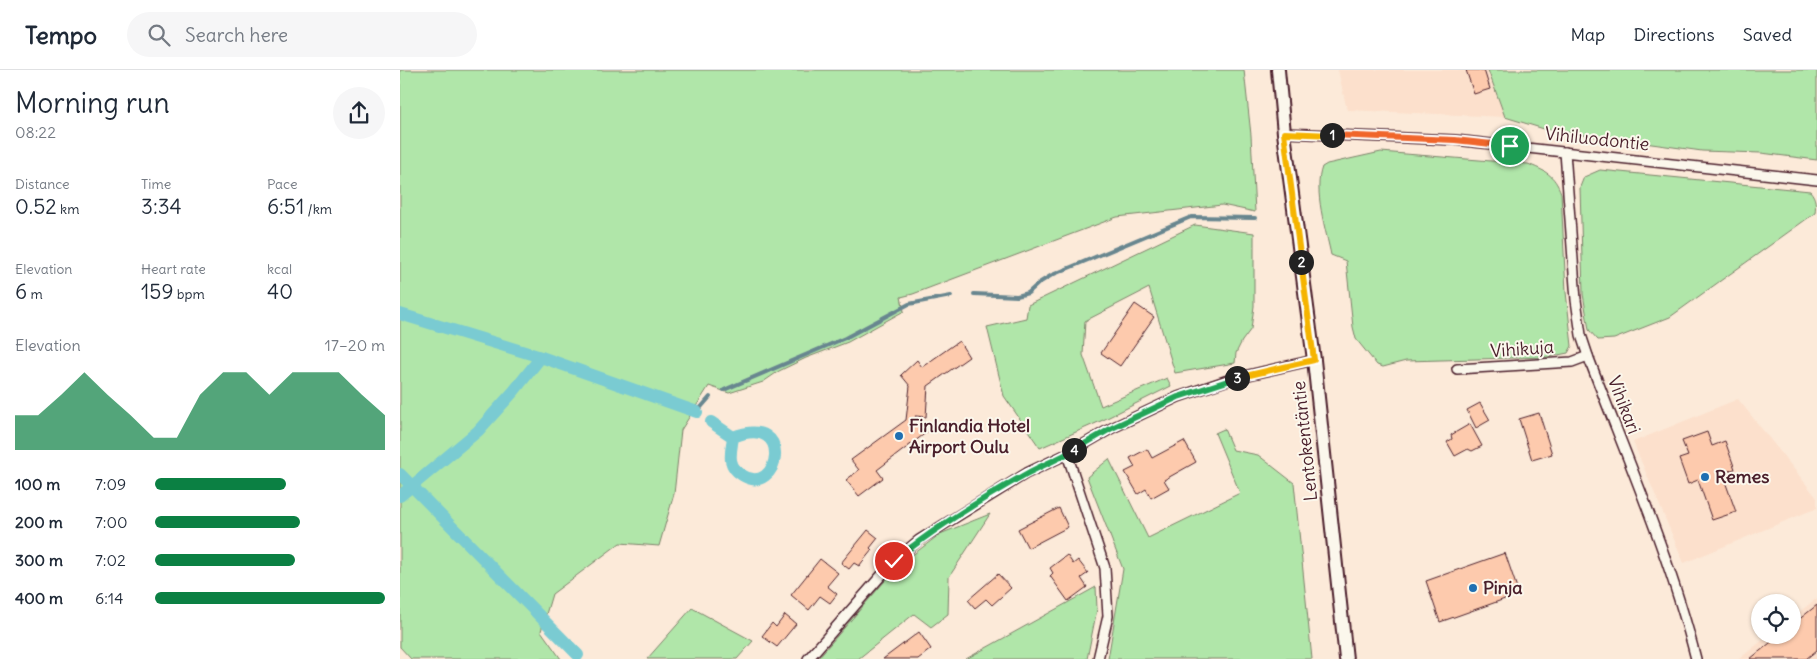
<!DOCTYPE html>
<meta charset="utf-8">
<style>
body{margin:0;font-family:Delius,sans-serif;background:#f6f6f7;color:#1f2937;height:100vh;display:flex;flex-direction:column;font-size:19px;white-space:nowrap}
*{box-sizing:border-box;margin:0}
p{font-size:16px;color:#747a83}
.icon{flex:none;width:28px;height:28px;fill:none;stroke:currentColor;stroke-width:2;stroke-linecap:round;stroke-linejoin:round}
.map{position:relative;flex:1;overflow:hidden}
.drawer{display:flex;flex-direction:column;background:#fff;width:400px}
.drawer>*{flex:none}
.buttons{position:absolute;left:1351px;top:524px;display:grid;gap:10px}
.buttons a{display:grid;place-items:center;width:50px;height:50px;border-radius:50%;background:#fff;box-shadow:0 1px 4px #0004;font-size:25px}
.pin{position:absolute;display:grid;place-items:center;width:42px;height:42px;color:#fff;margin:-21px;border:2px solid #fff;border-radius:50%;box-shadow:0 1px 5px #0007}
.km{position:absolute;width:25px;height:25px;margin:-12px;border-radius:50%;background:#222;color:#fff;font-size:14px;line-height:25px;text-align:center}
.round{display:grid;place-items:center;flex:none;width:52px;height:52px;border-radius:26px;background:#f6f6f7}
.headline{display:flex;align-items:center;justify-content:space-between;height:85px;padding:0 15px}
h1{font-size:28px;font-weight:600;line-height:38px}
.stats{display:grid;grid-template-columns:repeat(3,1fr);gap:8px;height:85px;padding:5px 15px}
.stats div{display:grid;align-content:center}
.stats b{font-size:21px;font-weight:600}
.stats small{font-size:14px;font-weight:400}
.stats p{font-size:14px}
.chart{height:140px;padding:10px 15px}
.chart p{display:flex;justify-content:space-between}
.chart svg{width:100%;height:90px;margin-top:5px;fill:#0b8043;opacity:.7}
ul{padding:0 15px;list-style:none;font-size:16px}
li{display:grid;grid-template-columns:80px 60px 1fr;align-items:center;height:38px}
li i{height:12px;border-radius:6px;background:#0b8043}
header{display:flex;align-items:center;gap:30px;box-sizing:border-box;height:70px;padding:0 25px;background:#fff;border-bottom:1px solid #e0e1e3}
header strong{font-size:24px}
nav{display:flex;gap:28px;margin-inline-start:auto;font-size:18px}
.search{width:350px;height:45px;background:#f6f6f7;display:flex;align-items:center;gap:12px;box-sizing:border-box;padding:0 18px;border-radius:28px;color:#747a83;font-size:19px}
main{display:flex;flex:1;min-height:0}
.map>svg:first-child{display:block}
</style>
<header>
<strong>Tempo</strong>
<div class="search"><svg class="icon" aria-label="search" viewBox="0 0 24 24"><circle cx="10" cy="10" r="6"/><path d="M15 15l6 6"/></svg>Search here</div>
<nav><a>Map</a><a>Directions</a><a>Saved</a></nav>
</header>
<main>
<section class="drawer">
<div class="headline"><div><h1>Morning run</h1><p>08:22</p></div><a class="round"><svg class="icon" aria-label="share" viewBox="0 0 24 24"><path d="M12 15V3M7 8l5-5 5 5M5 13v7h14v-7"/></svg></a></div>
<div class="stats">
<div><p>Distance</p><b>0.52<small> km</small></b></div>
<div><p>Time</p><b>3:34</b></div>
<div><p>Pace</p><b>6:51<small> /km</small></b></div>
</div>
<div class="stats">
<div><p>Elevation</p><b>6<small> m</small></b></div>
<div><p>Heart rate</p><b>159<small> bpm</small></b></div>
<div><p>kcal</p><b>40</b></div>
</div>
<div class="chart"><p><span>Elevation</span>17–20 m</p>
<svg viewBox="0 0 160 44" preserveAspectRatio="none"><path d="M0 44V27L10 27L20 17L30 6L40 17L50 27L60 38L70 38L80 17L90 6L100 6L110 17L120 6L130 6L140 6L150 17L160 27V44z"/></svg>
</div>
<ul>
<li><b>100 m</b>7:09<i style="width:57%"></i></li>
<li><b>200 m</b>7:00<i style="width:63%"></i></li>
<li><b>300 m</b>7:02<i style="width:61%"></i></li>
<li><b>400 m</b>6:14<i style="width:100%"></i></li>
</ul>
</section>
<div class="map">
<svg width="1417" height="589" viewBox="0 0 1417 589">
<rect width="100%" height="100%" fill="#fcead9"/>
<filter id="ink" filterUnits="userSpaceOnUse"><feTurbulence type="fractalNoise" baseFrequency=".02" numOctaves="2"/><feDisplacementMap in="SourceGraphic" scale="10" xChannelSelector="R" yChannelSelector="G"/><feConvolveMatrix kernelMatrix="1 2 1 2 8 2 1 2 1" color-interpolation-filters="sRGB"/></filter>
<g filter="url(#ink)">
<!-- built -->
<g fill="#fce0cc">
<path d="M 938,0 L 1088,0 L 1105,47 L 947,40 Z"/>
<path d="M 1338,329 L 1417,428 L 1417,438 L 1284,493 L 1233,372 Z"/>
<path d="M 1417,528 L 1417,589 L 1339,589 L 1369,565 L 1392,565 L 1393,547 Z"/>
</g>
<!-- green -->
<g fill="#b0e6a9" stroke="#7d826a">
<path d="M 0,0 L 844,0 L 851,65 L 855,142 L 822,135 L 717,147 L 513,224 L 501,227 L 504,241 L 448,272 L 406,288 L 379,301 L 363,312 L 329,323 L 309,316 L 281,360 L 274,424 L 259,476 L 220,473 L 152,524 L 141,561 L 161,589 L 11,589 L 0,577 Z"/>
<path d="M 1088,0 L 1417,0 L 1417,90 L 1361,83 L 1302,81 L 1144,59 L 1105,47 Z"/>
<path d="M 981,82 L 1128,94 C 1145,101 1154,104 1161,123 L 1166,222 L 1172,276 L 1168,283 L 1148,287 L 1006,291 L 983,297 L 977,295 L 956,269 L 953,257 L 946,191 L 931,185 C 926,160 913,121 922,97 L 927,94 Z"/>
<path d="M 1200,100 L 1410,121 C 1416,128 1416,134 1415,143 L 1270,247 L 1214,269 L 1198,270 L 1189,260 L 1183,224 L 1180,117 L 1184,107 Z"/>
<path d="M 795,155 L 854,163 L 854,236 L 851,259 L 842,271 L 836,283 L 835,293 L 775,303 L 749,218 L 685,251 L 683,285 L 701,336 L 767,308 L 771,316 L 703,350 L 640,378 L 604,326 L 587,257 L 626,248 L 628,235 Z"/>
<path d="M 824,359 L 833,380 L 858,385 L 894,413 L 912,589 L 708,589 L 723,499 L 687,407 L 709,389 L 748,468 L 840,423 L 815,363 Z"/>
<path d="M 590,444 L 549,507 L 548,544 L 531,557 L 514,544 L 458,589 L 417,589 L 498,496 L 540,464 Z"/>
<path d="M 696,517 L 697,539 L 687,589 L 566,589 Z"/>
<path d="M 292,538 L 353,571 L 337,589 L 247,589 Z"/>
</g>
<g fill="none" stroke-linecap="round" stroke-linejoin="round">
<!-- stream -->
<g stroke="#67868f" stroke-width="4">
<path d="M 574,224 L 617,226 L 628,223 L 639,213 L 652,205 L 791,147 L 855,148"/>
<path d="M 324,320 L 445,268 L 509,234 L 551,226"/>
<path d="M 297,342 L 310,327"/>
</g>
<!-- canal -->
<g stroke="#7acbd2" stroke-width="12">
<path d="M 0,244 L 141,287 L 297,342"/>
<path d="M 311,352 L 333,367 C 331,383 326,395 342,405 C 379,429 396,342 333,367"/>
<path d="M 0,404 L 178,585"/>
<path d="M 0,426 L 78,361 L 114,321 L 141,287"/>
</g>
</g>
<!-- building -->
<g fill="#fdcaad" stroke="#4a1f2b">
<path d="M 1066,0 L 1084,0 L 1090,19 L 1074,24 Z"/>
<path d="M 735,234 L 754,247 L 720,296 L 701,283 Z"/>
<path d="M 559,271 L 569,287 L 528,316 L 526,347 L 515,346 L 527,362 L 477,400 L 483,408 L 459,426 L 446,410 L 459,400 L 451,390 L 506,350 L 510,316 L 501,305 L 517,290 L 522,297 Z"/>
<path d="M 1080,333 L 1090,350 L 1076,358 L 1067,340 Z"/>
<path d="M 1139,343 L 1152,384 L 1132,390 L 1119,349 Z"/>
<path d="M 1070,354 L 1082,376 L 1072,381 L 1068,379 L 1055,386 L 1047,372 L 1052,369 L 1051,365 Z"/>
<path d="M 1307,362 L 1312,376 L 1325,371 L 1335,399 L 1322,403 L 1336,442 L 1312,450 L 1298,410 L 1288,414 L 1279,389 L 1288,386 L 1282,371 Z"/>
<path d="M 784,371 L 796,392 L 764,410 L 769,418 L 751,428 L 746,419 L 738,424 L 725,402 L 735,397 L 730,388 L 747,379 L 752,388 Z"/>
<path d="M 659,438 L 668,457 L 628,478 L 618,459 Z"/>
<path d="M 468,460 L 478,468 L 470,478 L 472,480 L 459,496 L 454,493 L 449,499 L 441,493 Z"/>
<path d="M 1105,483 L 1119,524 L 1040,552 L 1026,511 Z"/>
<path d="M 667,485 L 673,494 L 678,490 L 688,503 L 681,508 L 687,517 L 668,531 L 650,506 L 653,503 L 650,498 Z"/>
<path d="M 420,489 L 438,503 L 427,516 L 437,524 L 430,533 L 420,526 L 409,540 L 391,525 Z"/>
<path d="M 598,504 L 611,518 L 592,535 L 586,529 L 575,538 L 568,530 Z"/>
<path d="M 1417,535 L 1417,580 L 1406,589 L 1350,589 L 1380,565 L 1392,565 L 1392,555 Z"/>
<path d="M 385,545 L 396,554 L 377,577 L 362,566 L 372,553 L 376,557 Z"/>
<path d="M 519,562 L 531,579 L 518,589 L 483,589 Z"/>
</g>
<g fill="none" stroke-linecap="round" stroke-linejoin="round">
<defs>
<g id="minor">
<path d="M 884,63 L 1055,70 L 1417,110"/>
<path d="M 1165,82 L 1176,230 L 1181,265 L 1188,286 C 1226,386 1270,486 1296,589"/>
<path d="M 1057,299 L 1172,292 L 1188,286"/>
<path d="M 667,384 L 705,498 L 708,546 L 698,589"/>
<path d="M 408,589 L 494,491 L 519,470 L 627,403 L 667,384 L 712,358 L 778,327 L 831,309 L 914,290"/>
</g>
<path id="secondary" d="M 878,0 L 884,63 L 914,290 L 946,589"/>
</defs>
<!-- minor casing -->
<use href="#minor" stroke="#4a1f2b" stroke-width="12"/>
<!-- secondary casing -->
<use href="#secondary" stroke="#4a1f2b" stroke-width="16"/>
<!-- minor -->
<use href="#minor" stroke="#fbf7ec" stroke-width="9"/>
<!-- secondary -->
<use href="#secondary" stroke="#fbf7ec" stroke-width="12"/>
</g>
</g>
<g fill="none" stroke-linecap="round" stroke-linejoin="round" filter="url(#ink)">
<defs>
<path id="split-1" d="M 932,65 L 1055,70 L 1110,76"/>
<path id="split-2" d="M 901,192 L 884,63 L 932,65"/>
<path id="split-3" d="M 837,308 L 914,290 L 901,192"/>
<path id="split-4" d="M 674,380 L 712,358 L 778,327 L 837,308"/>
<path id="split-5" d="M 494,491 C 534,458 580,430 626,404 C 642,395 659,389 674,380"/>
</defs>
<!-- split-1 casing -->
<use href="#split-1" stroke="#fff" stroke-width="10"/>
<!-- split-2 casing -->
<use href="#split-2" stroke="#fff" stroke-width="10"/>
<!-- split-3 casing -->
<use href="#split-3" stroke="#fff" stroke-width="10"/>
<!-- split-4 casing -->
<use href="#split-4" stroke="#fff" stroke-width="10"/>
<!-- split-5 casing -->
<use href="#split-5" stroke="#fff" stroke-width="10"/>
<!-- split-1 -->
<use href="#split-1" stroke="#f0652b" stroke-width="6"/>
<!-- split-2 -->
<use href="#split-2" stroke="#f5b400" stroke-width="6"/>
<!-- split-3 -->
<use href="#split-3" stroke="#f5b400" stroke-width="6"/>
<!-- split-4 -->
<use href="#split-4" stroke="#22a559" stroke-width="6"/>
<!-- split-5 -->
<use href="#split-5" stroke="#22a559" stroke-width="6"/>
</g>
<!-- markers -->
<g fill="#1f6fb2" stroke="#fbf7ec" stroke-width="2">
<circle cx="499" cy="366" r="5"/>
<circle cx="1305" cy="407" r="5"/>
<circle cx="1073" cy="518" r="5"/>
</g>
<g text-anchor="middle" stroke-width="4" stroke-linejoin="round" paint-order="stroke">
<!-- street labels -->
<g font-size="18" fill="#4a1f2b" stroke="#fbf7ec">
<text transform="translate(1197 69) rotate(6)" y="6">Vihiluodontie</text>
<text transform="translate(1122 279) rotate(-4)" y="6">Vihikuja</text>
<text transform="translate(1224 335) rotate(69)" y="6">Vihikari</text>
<text transform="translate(905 371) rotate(-96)" y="6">Lentokentäntie</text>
</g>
<!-- poi labels -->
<g font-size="18" font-weight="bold" fill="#4a1f2b" stroke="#fbf7ec" text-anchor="start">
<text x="509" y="362">Finlandia Hotel<tspan x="509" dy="21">Airport Oulu</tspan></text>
<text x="1315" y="413">Remes</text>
<text x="1083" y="524">Pinja</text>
</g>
</g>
</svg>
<div class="buttons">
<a><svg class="icon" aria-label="locate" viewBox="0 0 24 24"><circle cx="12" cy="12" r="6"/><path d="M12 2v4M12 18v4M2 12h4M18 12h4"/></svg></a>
</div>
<div class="pin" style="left:1110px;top:76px;background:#1e9e55"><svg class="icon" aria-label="arrive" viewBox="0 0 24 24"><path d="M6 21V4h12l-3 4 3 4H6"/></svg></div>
<div class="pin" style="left:494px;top:491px;background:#d93025"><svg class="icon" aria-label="check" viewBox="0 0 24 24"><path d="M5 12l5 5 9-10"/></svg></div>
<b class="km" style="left:932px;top:65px">1</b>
<b class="km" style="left:901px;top:192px">2</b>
<b class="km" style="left:837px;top:308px">3</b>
<b class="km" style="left:674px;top:380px">4</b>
</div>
</main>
